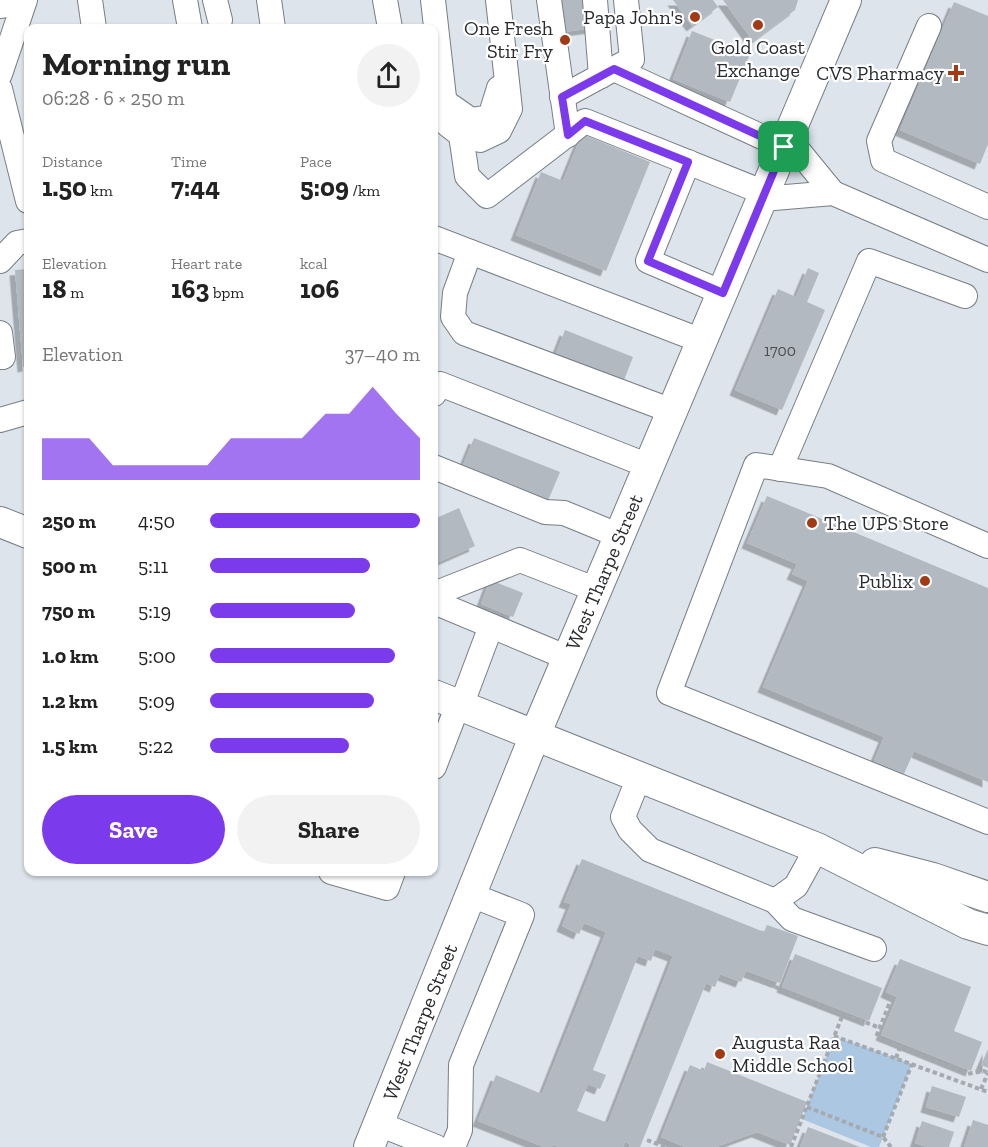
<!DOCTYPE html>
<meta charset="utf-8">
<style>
body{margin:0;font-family:"Zilla Slab",serif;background:#f2f2f2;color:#222;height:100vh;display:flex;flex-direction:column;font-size:22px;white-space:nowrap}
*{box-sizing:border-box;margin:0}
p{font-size:20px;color:#767676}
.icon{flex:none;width:33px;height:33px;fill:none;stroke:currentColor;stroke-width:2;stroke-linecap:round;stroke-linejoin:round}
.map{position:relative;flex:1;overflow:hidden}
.details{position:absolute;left:24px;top:24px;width:414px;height:852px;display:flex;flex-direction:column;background:#fff;border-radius:12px;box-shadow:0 2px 4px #0004}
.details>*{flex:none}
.pin{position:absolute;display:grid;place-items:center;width:51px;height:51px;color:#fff;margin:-26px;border-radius:12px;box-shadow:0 3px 9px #0006}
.round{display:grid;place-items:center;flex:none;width:63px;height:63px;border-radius:32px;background:#f2f2f2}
.head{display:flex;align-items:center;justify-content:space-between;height:102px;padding:0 18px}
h1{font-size:33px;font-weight:700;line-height:45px}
.figures{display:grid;grid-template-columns:repeat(3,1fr);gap:9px;height:102px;padding:6px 18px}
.figures div{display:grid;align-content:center}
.figures b{font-size:26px;font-weight:700}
.figures small{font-size:16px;font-weight:400}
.figures p{font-size:16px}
.chart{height:168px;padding:12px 18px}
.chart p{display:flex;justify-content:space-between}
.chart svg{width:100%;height:108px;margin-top:6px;fill:#7c3aed;opacity:.7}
.action{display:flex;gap:12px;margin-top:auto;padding:12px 18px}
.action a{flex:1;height:69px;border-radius:36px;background:#7c3aed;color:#fff;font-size:24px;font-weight:700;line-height:69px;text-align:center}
.action a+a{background:#f2f2f2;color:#222}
ul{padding:0 18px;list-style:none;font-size:20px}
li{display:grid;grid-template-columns:96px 72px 1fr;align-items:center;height:45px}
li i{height:15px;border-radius:8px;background:#7c3aed}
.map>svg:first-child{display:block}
</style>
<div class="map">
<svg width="988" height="1147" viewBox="0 0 988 1147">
<defs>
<filter id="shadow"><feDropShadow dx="-5.5" dy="5.5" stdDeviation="0" flood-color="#0004"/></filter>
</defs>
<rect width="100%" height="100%" fill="#dde4ec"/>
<!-- green -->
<path fill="#acc7e2" d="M 834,1036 L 912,1064 L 879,1147 L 871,1147 L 802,1119 Z"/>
<!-- building -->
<g fill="#b2b9c0" fill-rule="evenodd" filter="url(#shadow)">
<path d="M 560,0 L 591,0 L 594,28 L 564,32 Z"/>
<path d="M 673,0 L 713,0 L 718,7 L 692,26 Z"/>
<path d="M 723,0 L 798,0 L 795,10 L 753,41 Z"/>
<path d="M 954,2 L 988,16 L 988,144 L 980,164 L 900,130 Z"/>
<path d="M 692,31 L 750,54 L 730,102 L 673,79 Z"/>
<path d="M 582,134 L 650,162 L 606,271 L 516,235 L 541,172 L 563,181 Z"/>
<path d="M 808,268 L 819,273 L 807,302 L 825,310 L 782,410 L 735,390 L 778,289 L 796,297 Z"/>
<path d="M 28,269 L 28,366 L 23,367 L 15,270 Z"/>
<path d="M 565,330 L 633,357 L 624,380 L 556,353 Z"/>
<path d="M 474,438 L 560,472 L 547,503 L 462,468 Z"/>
<path d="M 767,496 L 988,588 L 988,782 L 914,751 L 904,774 L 874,761 L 884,737 L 763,687 L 808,581 L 792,574 L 797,564 L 747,543 Z"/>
<path d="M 459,508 L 475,546 L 434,564 L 434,519 Z"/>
<path d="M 490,580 L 523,593 L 513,617 L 481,604 Z"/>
<path d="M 582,859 L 764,932 L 767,925 L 798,936 L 780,983 L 746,971 L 741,982 L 720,974 L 715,987 L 706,983 L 640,1147 L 629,1147 L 630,1144 L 625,1142 L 623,1147 L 560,1147 L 553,1145 L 553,1147 L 544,1147 L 478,1121 L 496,1075 L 542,1094 L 606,932 L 584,923 L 579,934 L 562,926 L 571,904 L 564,902 ZM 655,949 L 673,956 L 608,1123 L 577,1111 L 588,1084 L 600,1089 L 606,1075 L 593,1070 L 638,956 L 651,961 Z"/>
<path d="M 795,954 L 882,988 L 869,1021 L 782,987 Z"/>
<path d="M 900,959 L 971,987 L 954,1031 L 982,1042 L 971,1071 L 881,1035 L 897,997 L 886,992 Z"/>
<path d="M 988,1049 L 988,1068 L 981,1065 Z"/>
<path d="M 707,1062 L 807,1102 L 790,1145 L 757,1132 L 716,1147 L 685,1147 L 661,1137 L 690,1065 L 704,1071 Z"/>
<path d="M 932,1086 L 966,1097 L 959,1117 L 926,1107 Z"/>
<path d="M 973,1120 L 988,1125 L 988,1147 L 964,1147 Z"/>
<path d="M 922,1121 L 954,1132 L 949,1147 L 927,1147 L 915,1143 Z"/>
<path d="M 808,1127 L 860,1147 L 800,1147 Z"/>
</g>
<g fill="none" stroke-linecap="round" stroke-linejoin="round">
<defs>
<g id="minor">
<path d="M 90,0 L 94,28"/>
<path d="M 185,0 L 190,28"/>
<path d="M 215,0 L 220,20"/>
<path d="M 269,0 L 273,28"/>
<path d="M 385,0 L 390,28"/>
<path d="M 433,0 L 447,124 L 461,135 L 480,140 L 499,131 L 510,109 L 498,0"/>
<path d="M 549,0 L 568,135"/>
<path d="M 595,0 L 601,76"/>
<path d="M 929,26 L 879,141 L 883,160 L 988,207"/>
<path d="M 614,69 L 784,147"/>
<path d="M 0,74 L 25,0"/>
<path d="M 0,89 L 28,201"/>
<path d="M 562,97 L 632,59 L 626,0"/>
<path d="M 445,102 L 471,120 L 490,117 L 499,88"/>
<path d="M 461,135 L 467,176 L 487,196 L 585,121 L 765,193"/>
<path d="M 788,138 L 833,193"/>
<path d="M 688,162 L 648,261 L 723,293"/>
<path d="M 762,199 L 833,193 L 988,260"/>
<path d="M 434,238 L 702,341"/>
<path d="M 470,252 L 455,293 L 453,317 L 464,333 L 672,411"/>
<path d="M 0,261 L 17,243 L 28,241"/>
<path d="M 0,333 L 3,357 L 0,357"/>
<path d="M 434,394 L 440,384 L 649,466"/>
<path d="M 0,420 L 28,412"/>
<path d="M 434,467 L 545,512 L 564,513 L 620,536"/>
<path d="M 780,469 L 869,261 L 965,296"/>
<path d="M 988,546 L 828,476 L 756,465 L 669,693 L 988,822"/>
<path d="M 434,594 L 520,560 L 597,590"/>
<path d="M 434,602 L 568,658"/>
<path d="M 461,706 L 491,626"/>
<path d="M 434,767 L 458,705"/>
<path d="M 639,777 L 623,817 L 630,830 L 650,850 L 775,901 L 792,919 L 874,949"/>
<path d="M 331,872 L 387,888 L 393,872"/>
<path d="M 775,901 L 796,886 L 817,848"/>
<path d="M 379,1124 L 436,1147"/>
<path d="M 453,1147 L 460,1130 L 461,1065 L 522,915 L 471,895"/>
</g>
<g id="major">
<path d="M 0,3 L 14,0"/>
<path d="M 0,522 L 28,533"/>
<path d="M 434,695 L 817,848 L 968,924 L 988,930"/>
<path d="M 875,863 L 933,878 L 988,897"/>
<path d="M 369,1147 L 535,735 L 846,0"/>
</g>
</defs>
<!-- minor casing -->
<use href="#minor" stroke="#777e84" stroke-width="26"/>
<!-- major casing -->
<use href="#major" stroke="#777e84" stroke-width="32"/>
<!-- path -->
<g stroke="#a5aab1" stroke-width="4" stroke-dasharray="4.5 3" stroke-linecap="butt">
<path d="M 747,976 L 880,1028"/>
<path d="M 892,997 L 876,1037 L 967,1074 L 984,1071 L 988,1073"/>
<path d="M 834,1036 L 988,1092"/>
<path d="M 896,1058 L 900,1047"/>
<path d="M 981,1089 L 988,1073"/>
<path d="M 807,1107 L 883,1137 L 891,1147"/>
<path d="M 883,1137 L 912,1064"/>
<path d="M 647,1140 L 665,1147"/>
<path d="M 791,1147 L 843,1014"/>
</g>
<!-- minor -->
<use href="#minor" stroke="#fff" stroke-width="24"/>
<!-- major -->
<use href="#major" stroke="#fff" stroke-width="30"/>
</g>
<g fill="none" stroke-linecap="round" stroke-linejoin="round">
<defs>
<path id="route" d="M 614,69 L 784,147 L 723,293 L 648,261 L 688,162 L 585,121 L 568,135 L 562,97 Z"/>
</defs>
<!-- route casing -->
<use href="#route" stroke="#fff" stroke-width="12"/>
<!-- route -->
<use href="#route" stroke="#7c3aed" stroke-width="8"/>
</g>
<!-- markers -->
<g fill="#a23b15" stroke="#fff" stroke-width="2">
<circle cx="695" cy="17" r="6"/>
<circle cx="758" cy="25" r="6"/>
<circle cx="565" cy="40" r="6"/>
<path d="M953 64h6v6h6v6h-6v6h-6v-6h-6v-6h6z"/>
<circle cx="812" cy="523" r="6"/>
<circle cx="925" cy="581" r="6"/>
<circle cx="720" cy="1054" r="6"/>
</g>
<g text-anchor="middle" stroke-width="4.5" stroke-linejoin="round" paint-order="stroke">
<!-- number labels -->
<g font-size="16" fill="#4b4e52">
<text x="780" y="356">1700</text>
</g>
<!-- poi labels -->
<g font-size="20" fill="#292b2e" stroke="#fff" text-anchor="end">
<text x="683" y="24">Papa John's</text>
<text x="553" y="35">One Fresh<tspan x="553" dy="23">Stir Fry</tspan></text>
<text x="758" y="54" text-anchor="middle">Gold Coast<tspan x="758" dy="23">Exchange</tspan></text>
<text x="944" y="80">CVS Pharmacy</text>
<text x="824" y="530" text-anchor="start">The UPS Store</text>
<text x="913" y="588">Publix</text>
<text x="732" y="1049" text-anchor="start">Augusta Raa<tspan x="732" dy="23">Middle School</tspan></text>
</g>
<!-- street labels -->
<g font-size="20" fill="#292b2e" stroke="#fff">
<text transform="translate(604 572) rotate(-67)" y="7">West Tharpe Street</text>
<text transform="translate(420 1022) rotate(-68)" y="7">West Tharpe Street</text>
</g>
</g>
</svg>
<div class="pin" style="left:784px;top:147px;background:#1e9e55"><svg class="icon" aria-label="arrive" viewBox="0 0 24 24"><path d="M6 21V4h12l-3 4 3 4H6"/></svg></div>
<section class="details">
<div class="head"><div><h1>Morning run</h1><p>06:28 · 6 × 250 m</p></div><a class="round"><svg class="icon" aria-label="share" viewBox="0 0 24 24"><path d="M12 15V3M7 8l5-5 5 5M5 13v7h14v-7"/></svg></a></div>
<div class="figures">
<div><p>Distance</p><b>1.50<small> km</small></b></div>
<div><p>Time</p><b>7:44</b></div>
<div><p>Pace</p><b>5:09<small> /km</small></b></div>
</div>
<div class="figures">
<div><p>Elevation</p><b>18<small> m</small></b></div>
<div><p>Heart rate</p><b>163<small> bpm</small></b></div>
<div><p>kcal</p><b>106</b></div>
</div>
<div class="chart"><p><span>Elevation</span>37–40 m</p>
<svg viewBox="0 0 160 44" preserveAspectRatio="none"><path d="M0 44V27L10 27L20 27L30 38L40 38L50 38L60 38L70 38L80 27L90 27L100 27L110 27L120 17L130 17L140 6L150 17L160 27V44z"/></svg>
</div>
<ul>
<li><b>250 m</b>4:50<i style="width:100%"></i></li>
<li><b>500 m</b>5:11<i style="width:76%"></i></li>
<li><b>750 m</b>5:19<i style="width:69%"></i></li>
<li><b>1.0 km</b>5:00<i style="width:88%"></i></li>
<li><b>1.2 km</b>5:09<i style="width:78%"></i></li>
<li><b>1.5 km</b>5:22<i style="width:66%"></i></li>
</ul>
<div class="action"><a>Save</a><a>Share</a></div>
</section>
</div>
